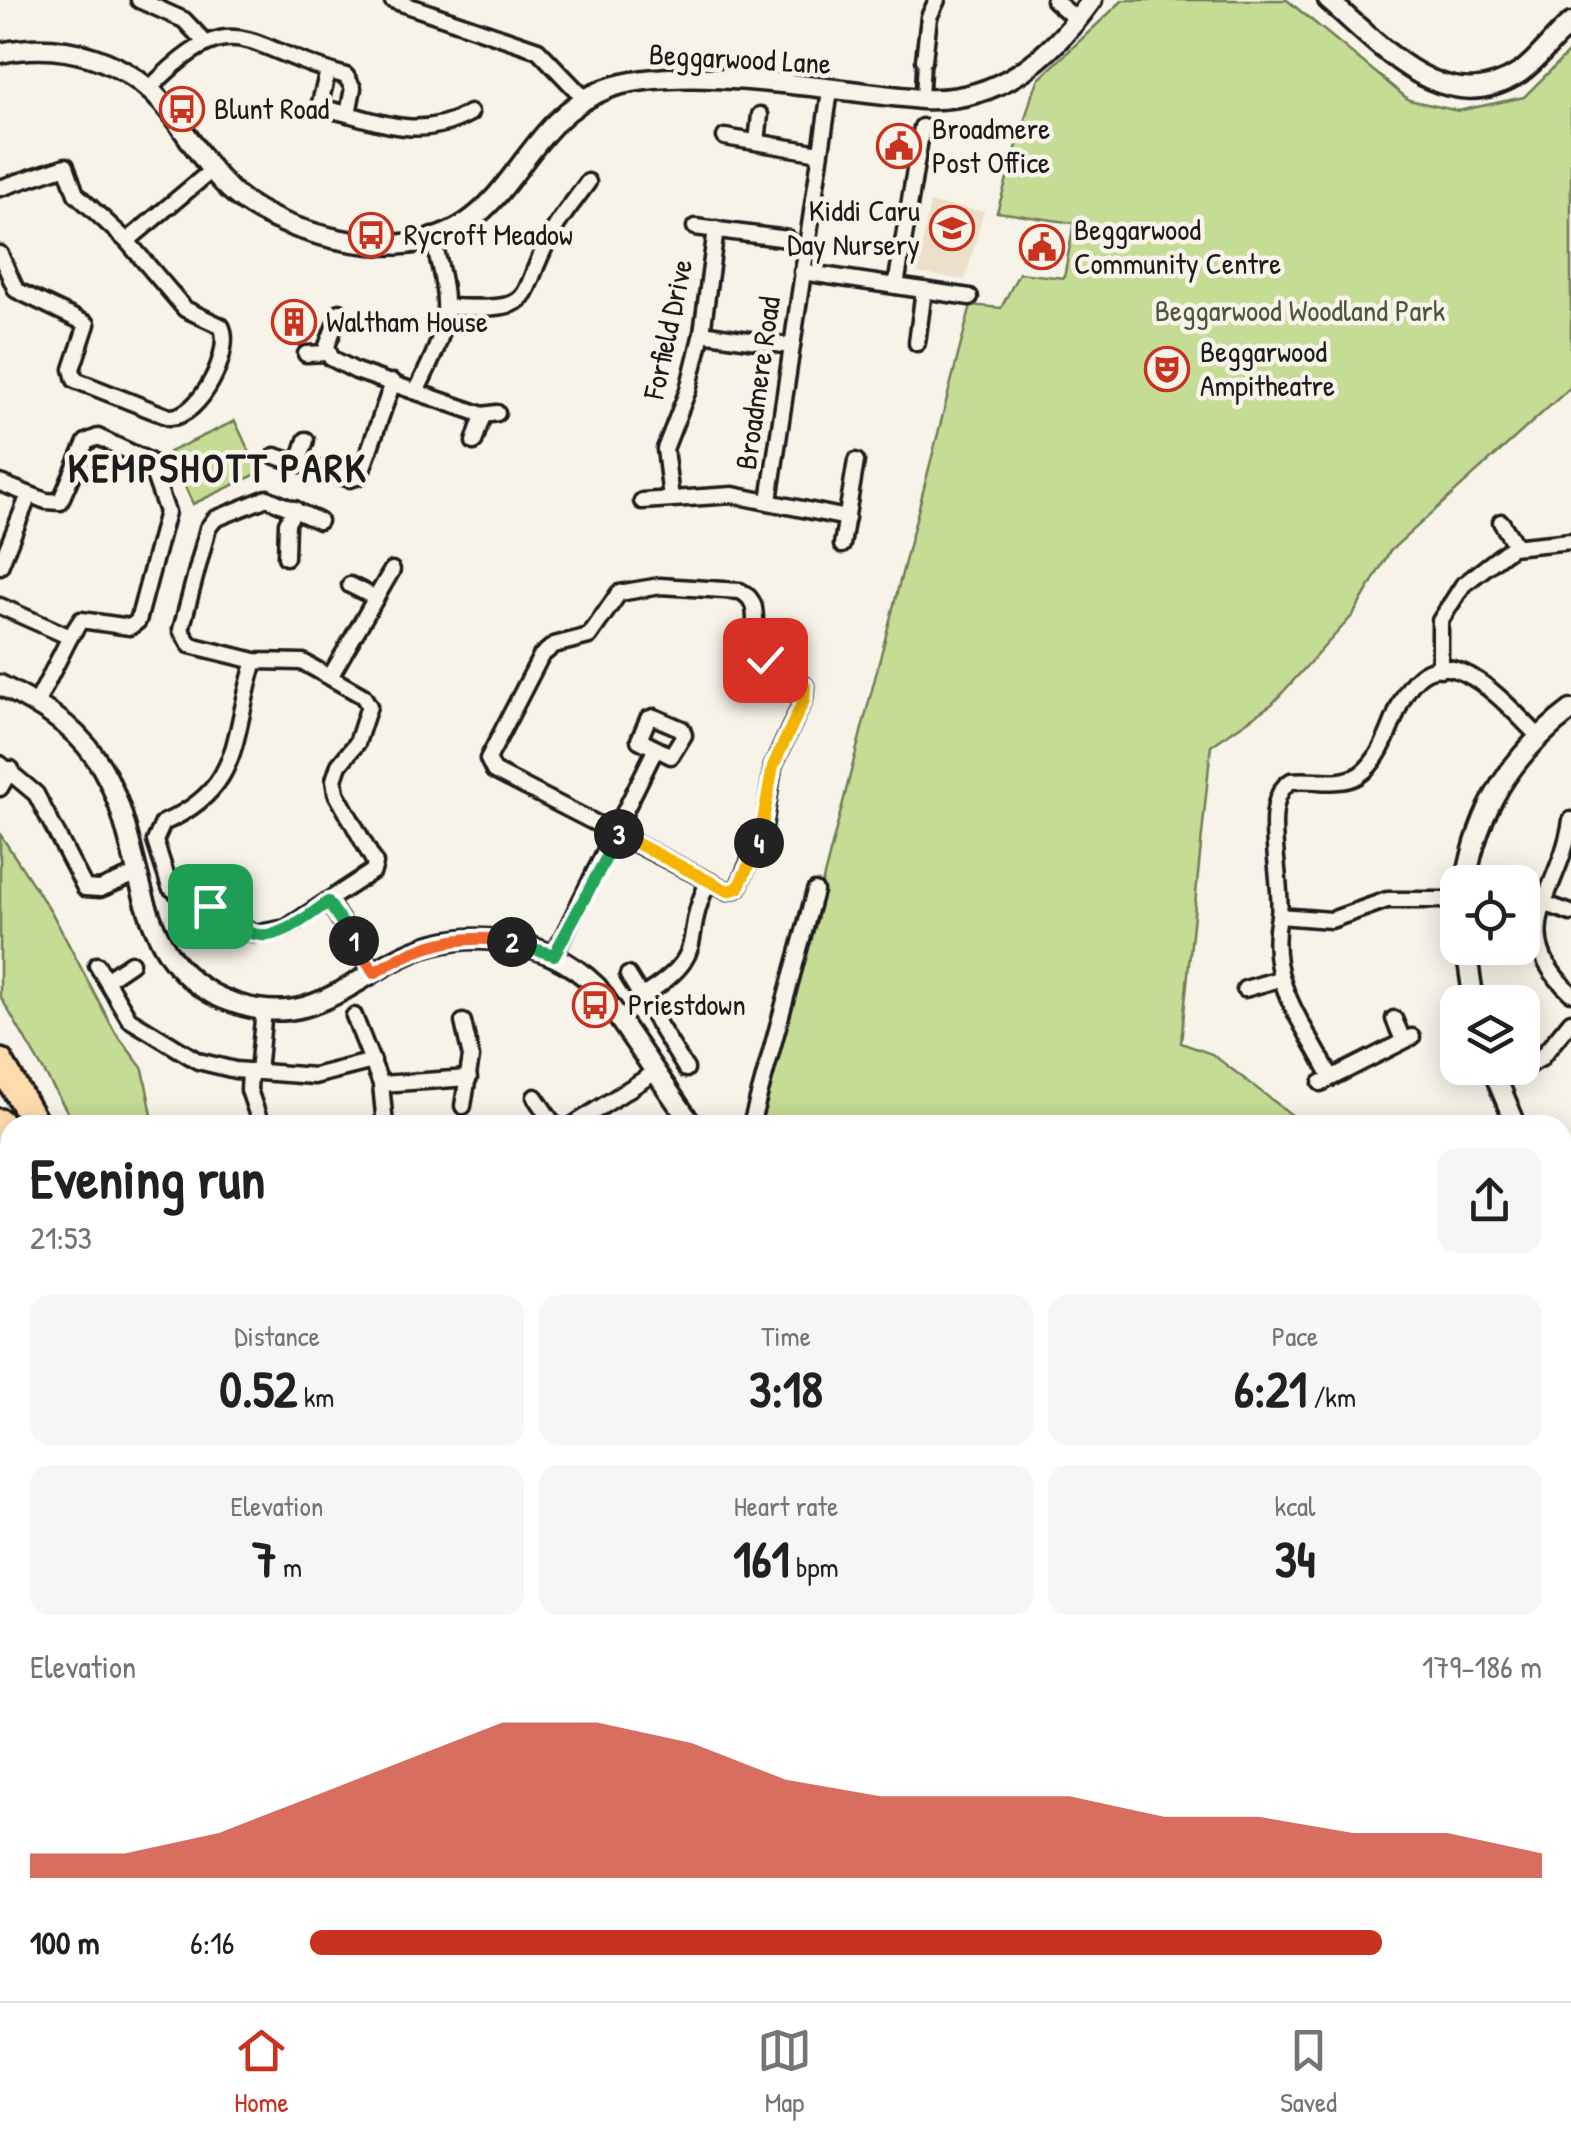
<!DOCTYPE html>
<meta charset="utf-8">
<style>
body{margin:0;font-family:"Patrick Hand",sans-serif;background:#f6f6f6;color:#202124;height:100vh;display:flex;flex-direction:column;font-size:38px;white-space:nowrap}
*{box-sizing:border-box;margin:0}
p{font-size:32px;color:#757577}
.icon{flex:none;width:55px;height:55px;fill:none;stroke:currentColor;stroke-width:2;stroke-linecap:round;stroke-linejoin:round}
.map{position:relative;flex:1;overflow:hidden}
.panel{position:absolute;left:0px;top:1115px;width:1572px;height:888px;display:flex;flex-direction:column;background:#fff;border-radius:30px 30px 0 0;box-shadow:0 5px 25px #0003}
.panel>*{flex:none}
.fabs{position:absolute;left:1440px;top:865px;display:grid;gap:20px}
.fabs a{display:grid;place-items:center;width:100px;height:100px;border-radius:20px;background:#fff;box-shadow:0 5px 25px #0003;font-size:50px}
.pin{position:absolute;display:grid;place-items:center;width:85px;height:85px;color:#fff;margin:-42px;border-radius:20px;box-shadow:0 5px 15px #0006}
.km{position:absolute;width:50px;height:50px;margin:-25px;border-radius:50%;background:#222;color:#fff;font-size:28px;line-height:50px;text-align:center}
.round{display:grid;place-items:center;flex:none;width:105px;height:105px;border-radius:20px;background:#f6f6f6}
.headline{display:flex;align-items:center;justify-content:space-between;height:170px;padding:0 30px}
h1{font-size:55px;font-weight:700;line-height:75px}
.figures{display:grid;grid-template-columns:repeat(3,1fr);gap:15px;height:170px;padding:10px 30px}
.figures div{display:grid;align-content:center;border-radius:20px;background:#f6f6f6;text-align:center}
.figures b{font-size:50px;font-weight:700}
.figures small{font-size:28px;font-weight:400}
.figures p{font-size:28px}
.chart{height:280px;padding:20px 30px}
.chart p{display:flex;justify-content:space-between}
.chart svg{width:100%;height:180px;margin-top:10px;fill:#c8321e;opacity:.7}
ul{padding:0 30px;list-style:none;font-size:32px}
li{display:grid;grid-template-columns:160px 120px 1fr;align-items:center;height:75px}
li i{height:25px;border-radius:12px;background:#c8321e}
.tab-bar{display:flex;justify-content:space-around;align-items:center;height:140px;border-top:2px solid #e0e0e0;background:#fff;font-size:28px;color:#757577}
.tab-bar a{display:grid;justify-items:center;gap:5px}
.tab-bar .active{color:#c8321e}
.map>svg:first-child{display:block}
</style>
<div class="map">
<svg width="1571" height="2001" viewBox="0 0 1571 2001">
<rect width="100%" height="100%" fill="#f7f3e8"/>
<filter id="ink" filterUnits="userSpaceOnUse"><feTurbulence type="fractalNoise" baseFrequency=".01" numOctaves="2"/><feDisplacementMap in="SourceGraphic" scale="20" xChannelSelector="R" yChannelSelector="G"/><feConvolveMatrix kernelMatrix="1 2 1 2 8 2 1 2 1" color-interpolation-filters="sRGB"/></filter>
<g filter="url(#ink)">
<!-- built -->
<path fill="#ebdfca" d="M 930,203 L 984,211 L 965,280 L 917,273 Z"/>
<!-- green -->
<g fill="#c4dc93" stroke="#707c58" stroke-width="2.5">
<path d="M 1123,0 L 1287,0 L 1409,100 L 1458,111 L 1524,97 L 1571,50 L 1571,387 L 1390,551 L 1353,615 L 1272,704 L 1211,746 L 1181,1043 L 1212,1054 L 1305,1125 L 760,1125 C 832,852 899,578 971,305 L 1001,308 L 1019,273 L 1064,278 L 1074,223 L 997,212 L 1032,95 L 1039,79 Z"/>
<path d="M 235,421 L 259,473 L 193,504 L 169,452 Z"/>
<path d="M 0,834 L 53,915 L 115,1032 L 143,1069 L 154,1125 L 75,1125 L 0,996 Z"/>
<path d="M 0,1208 L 10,1223 L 10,1887 L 0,1886 Z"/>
<path d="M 1563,1991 L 1571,2001 L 1525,2001 L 1517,1993 Z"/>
<path d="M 218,1993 L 527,1993 L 520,2001 L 222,2001 Z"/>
</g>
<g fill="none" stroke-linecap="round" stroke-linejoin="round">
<defs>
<path id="pedestrian" d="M 922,99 L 924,60"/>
<g id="minor">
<path d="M 139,0 L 184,20 L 201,38"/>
<path d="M 392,0 L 538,50 L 585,99"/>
<path d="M 1054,0 L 1077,20"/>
<path d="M 924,60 L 929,17 L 937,0"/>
<path d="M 328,71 L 319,107 L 348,114"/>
<path d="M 149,89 C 237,0 242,48 346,76 L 353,88 L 348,114 C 394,127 426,137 470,113"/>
<path d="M 725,137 L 820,153"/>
<path d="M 757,142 L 760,115"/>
<path d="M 0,188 L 66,166 L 76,194 L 127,241 L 185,309 L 221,326 C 234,349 200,419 169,417 L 75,380 L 72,369 L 87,324 L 16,290 L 0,254"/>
<path d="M 695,227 L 788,239"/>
<path d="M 127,241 L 212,170"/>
<path d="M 802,272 L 970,297"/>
<path d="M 896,286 L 922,127"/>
<path d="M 448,307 C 544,311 514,301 552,233 C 562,215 576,199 588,182"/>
<path d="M 340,312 L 327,346 L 331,358 L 356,371 L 483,415"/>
<path d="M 702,333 L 790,346"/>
<path d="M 917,343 L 924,290"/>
<path d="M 306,354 L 327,353"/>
<path d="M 417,390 C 451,322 452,309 432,236"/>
<path d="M 474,442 L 483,415 L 497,413"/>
<path d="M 275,456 L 350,479 L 360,476 L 393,382"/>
<path d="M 299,461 L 306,440"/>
<path d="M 0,483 L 46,501 L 60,502 L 86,442 L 98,437 L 149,461 L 167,512 L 138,621 L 130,627 L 81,620 L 70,637 L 0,606"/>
<path d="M 671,498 L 665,449 L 688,390 L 702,333 L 716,229"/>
<path d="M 642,501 L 733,495 L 847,518"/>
<path d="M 769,501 L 830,91"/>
<path d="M 1501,522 L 1516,546"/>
<path d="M 842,545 L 856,461"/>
<path d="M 286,557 L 287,523 L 295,509"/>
<path d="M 0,566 L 29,495"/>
<path d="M 350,585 L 376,598"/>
<path d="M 660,586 L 740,591 C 765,603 749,629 758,651 L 805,686 L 804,699 L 773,766 L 764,827 L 738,888 L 728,891 L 494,771 L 488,759 L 541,656 L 554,645 L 589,636 L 619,593 Z"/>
<path d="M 255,661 C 231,735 245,787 163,823 L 155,841 L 170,887 L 192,904 L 223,911 L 254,934 L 286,928 L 373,871 L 375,863 L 336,793 L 334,780 L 339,765 L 357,743 L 369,706 L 363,696 L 303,662 L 255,661 L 190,645 L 181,630 L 208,528 L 215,519 L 267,498 L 319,521"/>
<path d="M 1440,669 L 1440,621 L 1463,585 L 1512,547 L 1571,541"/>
<path d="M 330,677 L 392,570"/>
<path d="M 37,702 L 70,637"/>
<path d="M 654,717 L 682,729 L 684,735 L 671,756 L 639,740 L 648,719 Z"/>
<path d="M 0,764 L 36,794 L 85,888 L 100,889 L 136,874"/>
<path d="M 0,788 L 11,769"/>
<path d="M 1571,820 C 1561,892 1503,931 1571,993"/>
<path d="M 1458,900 L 1387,900 L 1331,920 L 1279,916 C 1284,879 1258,800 1291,781 C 1313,778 1340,787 1359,775 C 1380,761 1389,731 1398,709 C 1434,620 1500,697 1538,736"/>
<path d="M 328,901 L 374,973"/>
<path d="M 1546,904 L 1571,913"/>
<path d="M 1279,916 C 1266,981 1303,1022 1331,1077"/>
<path d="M 554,955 L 655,750"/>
<path d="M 97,965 L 129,1019 L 198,1061 L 235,1070 L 314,1076 L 373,1061"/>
<path d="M 628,975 L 686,1069"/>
<path d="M 106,980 L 131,963"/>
<path d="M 1245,989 L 1279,979"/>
<path d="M 641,997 C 714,952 678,941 709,881"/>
<path d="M 354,1016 L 381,1084 L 385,1125"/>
<path d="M 1394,1019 L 1403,1040"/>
<path d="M 250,1071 L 249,1090 L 261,1125"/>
<path d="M 258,1072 L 264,1009"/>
<path d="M 1497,1082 L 1540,1059 L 1571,1021"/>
<path d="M 1321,1083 L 1412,1037"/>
<path d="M 381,1084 L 469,1078"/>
<path d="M 535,1097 L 554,1125"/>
<path d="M 463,1106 L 471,1057 L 463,1022"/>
<path d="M 573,1125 L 657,1071"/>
<path d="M 751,1125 L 815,891"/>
<path d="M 1562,1267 L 1571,1259"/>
<path d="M 1562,1415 L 1571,1412"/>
<path d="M 841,1992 L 846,2001"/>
<path d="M 1356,1992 L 1357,2001"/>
<path d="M 545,2001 L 556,1992"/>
<path d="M 1099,2001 L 1107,1992"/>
<path d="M 1271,2001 L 1272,1992"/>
<path d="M 1465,2001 L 1477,1992"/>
</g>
<g id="tertiary">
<path d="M 1328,0 C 1381,45 1445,123 1521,72 C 1540,58 1553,38 1571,23"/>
<path d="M 0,53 C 63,39 130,60 170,112 C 191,140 209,172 236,195 C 270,223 326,240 370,244 C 515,256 506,128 606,89 C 679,61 839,92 922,99 C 998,103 1050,58 1092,0"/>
<path d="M 0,685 C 37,704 71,722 95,757 C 151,836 122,966 234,1003 C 303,1027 339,990 395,960 C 462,924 543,935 597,987 L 692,1125"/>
<path d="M 1466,882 C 1478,809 1511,755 1571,710"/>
<path d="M 1466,948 L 1474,1002"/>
<path d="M 1492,1068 L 1516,1125"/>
<path d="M 1562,1198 L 1571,1208"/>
<path d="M 1562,1493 L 1571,1491"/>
<path d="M 1178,2001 L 1181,1992"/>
</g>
<g id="motorway">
<path d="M 0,1062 L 36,1125"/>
<path d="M 0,1122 L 10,1139"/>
<path d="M 612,1992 L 619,2001"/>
<path d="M 649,1992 L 656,2001"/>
</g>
</defs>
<!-- pedestrian casing -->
<use href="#pedestrian" stroke="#1c1c1c" stroke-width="18"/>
<!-- minor casing -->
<use href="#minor" stroke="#1c1c1c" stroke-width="21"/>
<!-- tertiary casing -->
<use href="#tertiary" stroke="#1c1c1c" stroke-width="25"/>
<!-- motorway casing -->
<use href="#motorway" stroke="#1c1c1c" stroke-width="32"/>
<!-- pedestrian -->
<use href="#pedestrian" stroke="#f7f3e8" stroke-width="10"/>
<!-- minor -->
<use href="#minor" stroke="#f7f3e8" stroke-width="14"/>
<!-- tertiary -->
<use href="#tertiary" stroke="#f7f3e8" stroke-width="18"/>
<!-- motorway -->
<use href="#motorway" stroke="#fedbac" stroke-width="25"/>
</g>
</g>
<g fill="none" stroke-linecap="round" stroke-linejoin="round" filter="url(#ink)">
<defs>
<path id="split-1" d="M 210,906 C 227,912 234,925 249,932 C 275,945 309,915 328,902 L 354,941"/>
<path id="split-2" d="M 354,941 L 374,973 C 416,946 462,932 512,942"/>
<path id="split-3" d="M 512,942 L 554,955 L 619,834"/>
<path id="split-4" d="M 619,834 L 728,891 L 738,888 L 759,843"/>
<path id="split-5" d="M 759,843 L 773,766 L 804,700 L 805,686 L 765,660"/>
</defs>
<!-- split-1 casing -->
<use href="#split-1" stroke="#fff" stroke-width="20"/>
<!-- split-2 casing -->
<use href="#split-2" stroke="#fff" stroke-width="20"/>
<!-- split-3 casing -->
<use href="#split-3" stroke="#fff" stroke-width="20"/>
<!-- split-4 casing -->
<use href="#split-4" stroke="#fff" stroke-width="20"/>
<!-- split-5 casing -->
<use href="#split-5" stroke="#fff" stroke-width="20"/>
<!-- split-1 -->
<use href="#split-1" stroke="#22a559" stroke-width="12"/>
<!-- split-2 -->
<use href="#split-2" stroke="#f0652b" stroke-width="12"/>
<!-- split-3 -->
<use href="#split-3" stroke="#22a559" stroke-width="12"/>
<!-- split-4 -->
<use href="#split-4" stroke="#f5b400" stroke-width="12"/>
<!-- split-5 -->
<use href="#split-5" stroke="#f5b400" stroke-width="12"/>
</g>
<!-- icons -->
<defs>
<symbol id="bus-ring" viewBox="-11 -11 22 22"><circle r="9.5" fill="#f7f3e8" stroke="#c8321e" stroke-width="1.5"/><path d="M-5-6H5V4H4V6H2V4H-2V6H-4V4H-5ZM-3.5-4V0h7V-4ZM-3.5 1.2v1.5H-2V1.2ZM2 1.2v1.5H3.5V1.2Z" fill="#c8321e"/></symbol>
<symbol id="civic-ring" viewBox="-11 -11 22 22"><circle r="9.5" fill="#f7f3e8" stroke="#c8321e" stroke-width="1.5"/><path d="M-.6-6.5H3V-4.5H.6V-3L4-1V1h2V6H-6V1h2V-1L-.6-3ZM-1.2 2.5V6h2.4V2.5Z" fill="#c8321e"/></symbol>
<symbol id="school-ring" viewBox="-11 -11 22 22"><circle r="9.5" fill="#f7f3e8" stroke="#c8321e" stroke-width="1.5"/><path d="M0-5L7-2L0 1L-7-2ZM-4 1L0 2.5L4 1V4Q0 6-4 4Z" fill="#c8321e"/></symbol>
<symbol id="building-ring" viewBox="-11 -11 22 22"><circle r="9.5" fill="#f7f3e8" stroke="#c8321e" stroke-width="1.5"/><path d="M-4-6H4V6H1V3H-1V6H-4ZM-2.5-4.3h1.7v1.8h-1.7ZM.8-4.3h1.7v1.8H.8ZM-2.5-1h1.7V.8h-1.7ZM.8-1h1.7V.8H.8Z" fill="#c8321e"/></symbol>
<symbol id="theatre-ring" viewBox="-11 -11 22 22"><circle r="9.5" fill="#f7f3e8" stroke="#c8321e" stroke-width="1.5"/><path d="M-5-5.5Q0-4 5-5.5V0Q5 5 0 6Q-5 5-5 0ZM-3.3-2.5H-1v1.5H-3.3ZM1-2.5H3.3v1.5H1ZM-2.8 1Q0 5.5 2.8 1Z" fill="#c8321e"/></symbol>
</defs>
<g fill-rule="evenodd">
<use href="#bus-ring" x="157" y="84" width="50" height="50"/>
<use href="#civic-ring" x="874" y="121" width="50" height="50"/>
<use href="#school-ring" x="927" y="203" width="50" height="50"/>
<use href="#bus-ring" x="346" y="210" width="50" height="50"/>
<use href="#civic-ring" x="1017" y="222" width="50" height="50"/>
<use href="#building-ring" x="269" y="297" width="50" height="50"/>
<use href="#theatre-ring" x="1142" y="344" width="50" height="50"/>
<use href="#bus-ring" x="570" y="980" width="50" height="50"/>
</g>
<g text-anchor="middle" stroke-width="9" stroke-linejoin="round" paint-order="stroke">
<!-- street labels -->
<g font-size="30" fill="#1c1c1c" stroke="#f7f3e8">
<text transform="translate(740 59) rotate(3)" y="10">Beggarwood Lane</text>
<text transform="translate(668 329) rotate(-78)" y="10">Forfield Drive</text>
<text transform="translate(758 383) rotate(-82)" y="10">Broadmere Road</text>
</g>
<!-- poi labels -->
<g font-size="30" fill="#1c1c1c" stroke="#f7f3e8" text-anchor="start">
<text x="214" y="119">Blunt Road</text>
<text x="932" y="139">Broadmere<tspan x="932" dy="34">Post Office</tspan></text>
<text x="920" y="221" text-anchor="end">Kiddi Caru<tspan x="920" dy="34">Day Nursery</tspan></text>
<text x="1074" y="240">Beggarwood<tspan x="1074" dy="34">Community Centre</tspan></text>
<text x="404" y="245">Rycroft Meadow</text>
<text x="326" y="332">Waltham House</text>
<text x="1200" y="362">Beggarwood<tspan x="1200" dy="34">Ampitheatre</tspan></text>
<text x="628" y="1015">Priestdown</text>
</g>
<!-- park labels -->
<g font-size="30" fill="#4e5640" stroke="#f7f3e8">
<text x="1300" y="321">Beggarwood Woodland Park</text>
</g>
<!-- district labels -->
<g font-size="40" font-weight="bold" letter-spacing="2.5" fill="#1c1c1c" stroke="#f7f3e8">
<text x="218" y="482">KEMPSHOTT PARK</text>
</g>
</g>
</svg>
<div class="fabs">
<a><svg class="icon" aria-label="locate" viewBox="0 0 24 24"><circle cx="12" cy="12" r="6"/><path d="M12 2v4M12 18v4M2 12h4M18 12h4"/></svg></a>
<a><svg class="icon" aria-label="layers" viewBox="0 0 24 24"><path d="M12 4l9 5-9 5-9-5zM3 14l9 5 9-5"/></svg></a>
</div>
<div class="pin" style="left:210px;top:906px;background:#1e9e55"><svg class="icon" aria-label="arrive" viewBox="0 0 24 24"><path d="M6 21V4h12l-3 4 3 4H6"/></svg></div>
<div class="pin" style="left:765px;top:660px;background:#d93025"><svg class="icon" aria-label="check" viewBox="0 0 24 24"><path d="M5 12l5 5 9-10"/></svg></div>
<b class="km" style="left:354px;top:941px">1</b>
<b class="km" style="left:512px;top:942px">2</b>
<b class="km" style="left:619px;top:834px">3</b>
<b class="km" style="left:759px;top:843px">4</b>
<section class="panel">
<div class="headline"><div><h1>Evening run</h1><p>21:53</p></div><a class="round"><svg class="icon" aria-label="share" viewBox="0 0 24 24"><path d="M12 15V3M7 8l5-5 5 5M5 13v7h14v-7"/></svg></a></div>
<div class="figures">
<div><p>Distance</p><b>0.52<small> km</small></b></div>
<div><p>Time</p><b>3:18</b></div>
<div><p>Pace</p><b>6:21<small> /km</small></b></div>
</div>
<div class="figures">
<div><p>Elevation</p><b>7<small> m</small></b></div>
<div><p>Heart rate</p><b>161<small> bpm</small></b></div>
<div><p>kcal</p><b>34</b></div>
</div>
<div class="chart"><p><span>Elevation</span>179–186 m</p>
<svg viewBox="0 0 160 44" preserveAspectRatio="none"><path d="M0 44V38L10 38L20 33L30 24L40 15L50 6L60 6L70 11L80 20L90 24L100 24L110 24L120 29L130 29L140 33L150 33L160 38V44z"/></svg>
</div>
<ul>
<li><b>100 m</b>6:16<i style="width:87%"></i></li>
</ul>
</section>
</div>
<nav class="tab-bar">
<a class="active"><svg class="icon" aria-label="home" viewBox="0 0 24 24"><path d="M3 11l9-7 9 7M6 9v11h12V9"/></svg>Home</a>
<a><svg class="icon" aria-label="map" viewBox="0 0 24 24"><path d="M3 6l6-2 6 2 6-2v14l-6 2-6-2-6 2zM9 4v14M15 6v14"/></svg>Map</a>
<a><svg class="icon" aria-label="saved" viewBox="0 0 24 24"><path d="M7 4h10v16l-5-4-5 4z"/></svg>Saved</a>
</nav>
